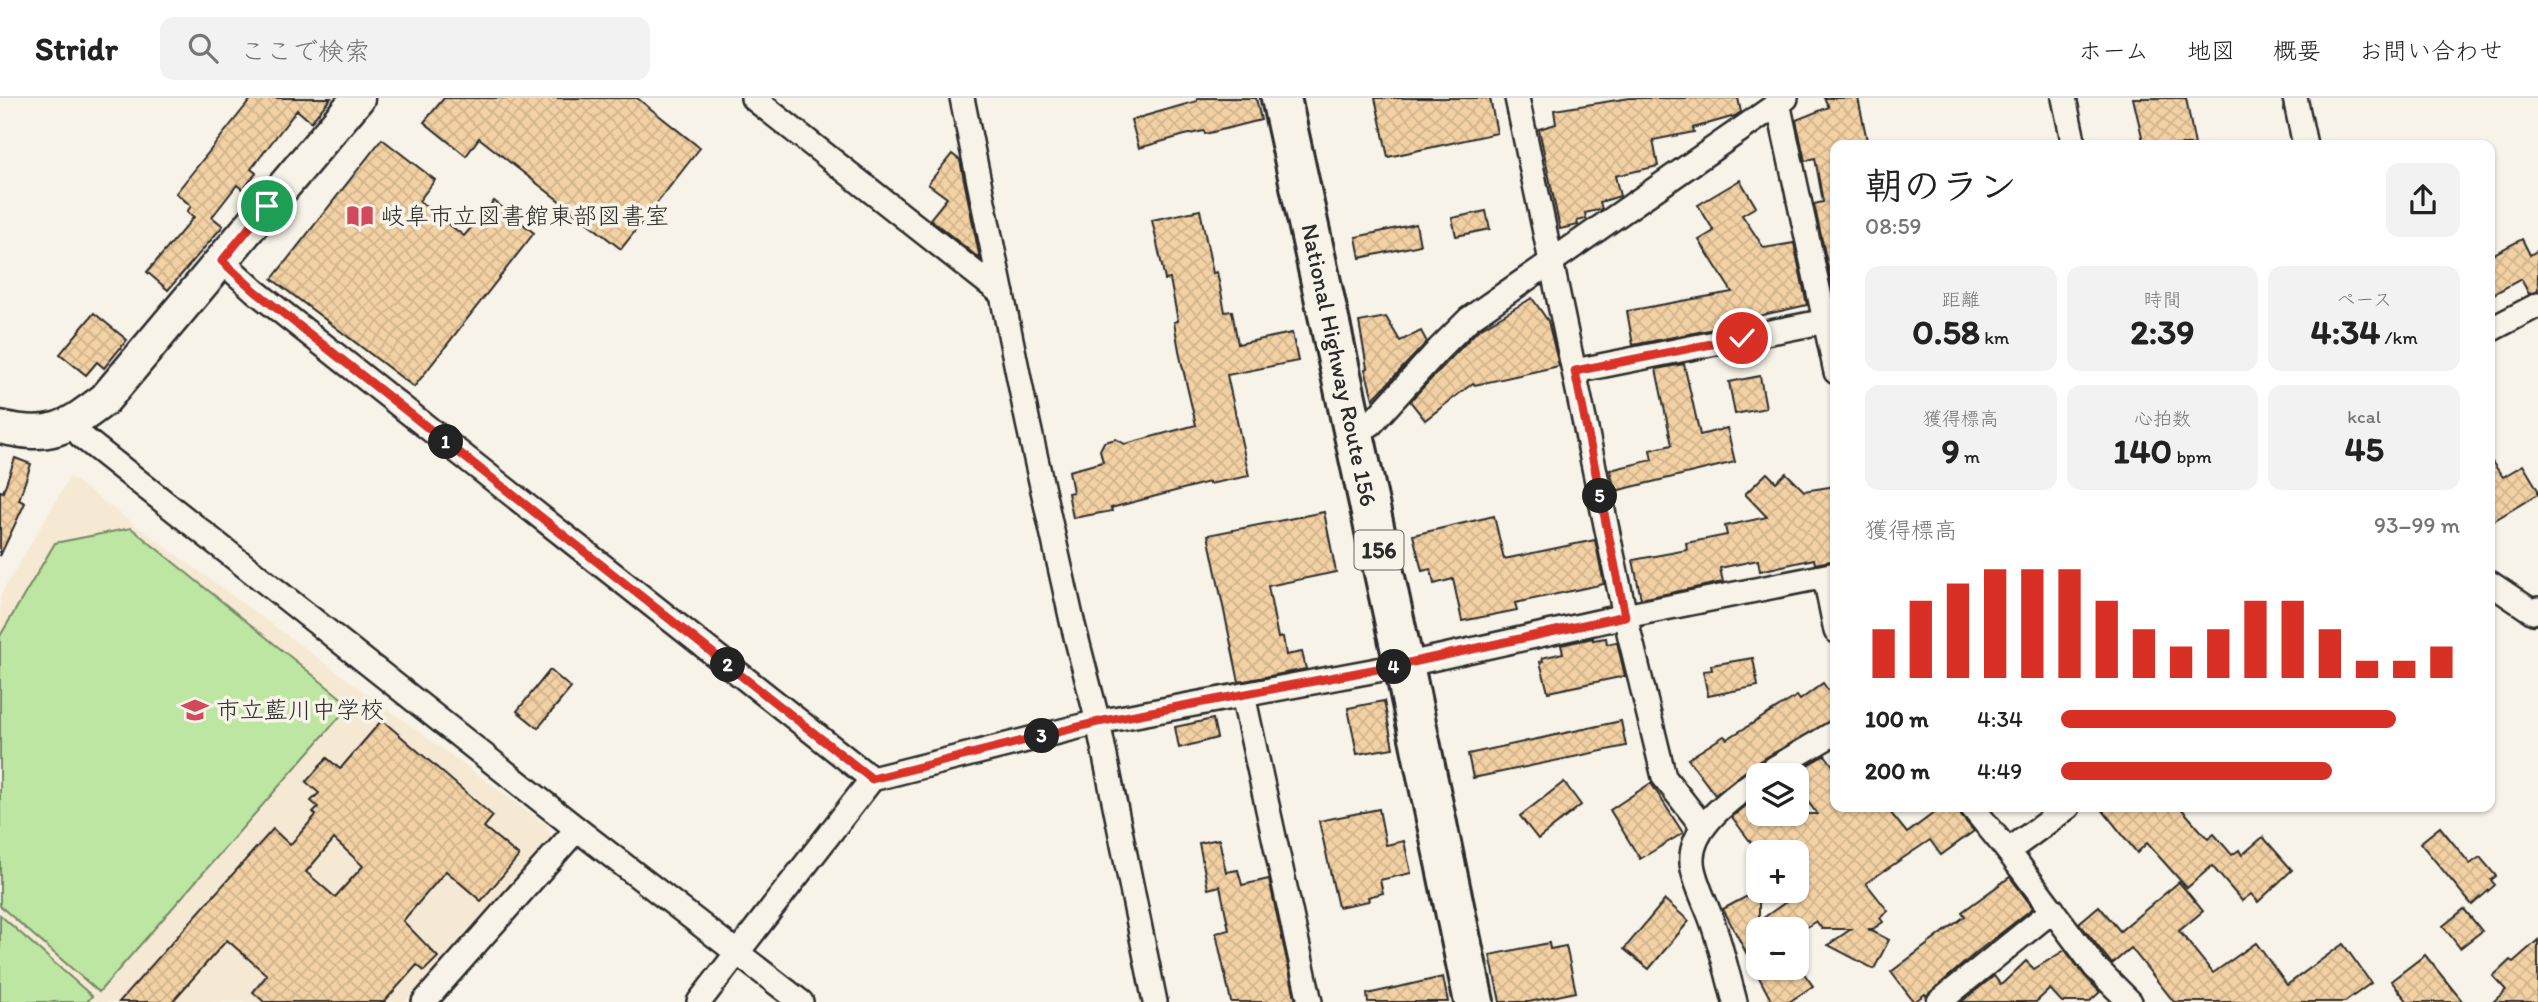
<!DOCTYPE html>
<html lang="ja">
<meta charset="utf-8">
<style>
body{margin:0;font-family:Itim,"Klee One",sans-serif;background:#f2f2f2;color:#222;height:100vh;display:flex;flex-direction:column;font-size:26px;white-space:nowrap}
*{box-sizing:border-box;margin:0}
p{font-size:23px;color:#767676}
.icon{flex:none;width:38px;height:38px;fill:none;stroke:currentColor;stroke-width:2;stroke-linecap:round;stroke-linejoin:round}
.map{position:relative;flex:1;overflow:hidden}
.details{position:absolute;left:1830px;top:42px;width:665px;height:672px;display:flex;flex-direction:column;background:#fff;border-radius:14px;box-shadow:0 2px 5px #0004}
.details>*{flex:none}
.tools{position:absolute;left:1746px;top:665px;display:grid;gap:14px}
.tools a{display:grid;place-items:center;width:63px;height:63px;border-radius:14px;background:#fff;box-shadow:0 2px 5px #0004;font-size:35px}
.pin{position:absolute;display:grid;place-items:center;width:60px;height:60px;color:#fff;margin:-30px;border:4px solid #fff;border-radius:50%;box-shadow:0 2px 7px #0007}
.km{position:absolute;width:35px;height:35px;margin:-18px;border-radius:50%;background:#222;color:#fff;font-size:19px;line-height:35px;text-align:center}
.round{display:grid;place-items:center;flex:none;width:74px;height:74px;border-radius:14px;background:#f2f2f2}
.headline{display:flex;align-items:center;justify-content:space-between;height:119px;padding:0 35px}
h1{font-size:38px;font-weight:700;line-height:52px}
.figures{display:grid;grid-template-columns:repeat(3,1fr);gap:10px;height:119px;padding:7px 35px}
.figures div{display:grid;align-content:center;border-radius:14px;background:#f2f2f2;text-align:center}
.figures b{font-size:35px;font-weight:700}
.figures small{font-size:19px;font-weight:400}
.figures p{font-size:19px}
.chart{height:196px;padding:14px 35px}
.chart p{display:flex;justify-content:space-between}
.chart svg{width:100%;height:126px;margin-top:7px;stroke:#d93025;stroke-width:6}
ul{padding:0 35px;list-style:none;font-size:23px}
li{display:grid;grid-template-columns:112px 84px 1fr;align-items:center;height:52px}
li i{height:18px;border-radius:9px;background:#d93025}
header{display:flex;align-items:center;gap:42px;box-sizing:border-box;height:98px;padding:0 35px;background:#fff;border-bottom:2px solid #e0e0e0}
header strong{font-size:33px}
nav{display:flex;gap:38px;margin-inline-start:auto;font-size:24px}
.search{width:490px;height:63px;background:#f2f2f2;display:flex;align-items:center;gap:18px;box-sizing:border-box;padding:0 24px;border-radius:14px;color:#767676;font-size:26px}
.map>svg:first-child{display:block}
</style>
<header>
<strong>Stridr</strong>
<div class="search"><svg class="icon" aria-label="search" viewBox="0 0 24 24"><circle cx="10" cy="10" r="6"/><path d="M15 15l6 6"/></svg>ここで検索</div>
<nav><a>ホーム</a><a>地図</a><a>概要</a><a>お問い合わせ</a></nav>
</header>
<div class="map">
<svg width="2538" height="904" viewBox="0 0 2538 904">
<defs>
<pattern id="building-cross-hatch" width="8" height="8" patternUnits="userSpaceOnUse" patternTransform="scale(1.75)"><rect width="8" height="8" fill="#f3d1a4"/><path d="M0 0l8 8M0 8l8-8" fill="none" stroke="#d0b48d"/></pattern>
</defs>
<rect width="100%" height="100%" fill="#f7f3e8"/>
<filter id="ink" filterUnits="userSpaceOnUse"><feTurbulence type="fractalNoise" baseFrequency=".0143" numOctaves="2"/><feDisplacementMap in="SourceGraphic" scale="14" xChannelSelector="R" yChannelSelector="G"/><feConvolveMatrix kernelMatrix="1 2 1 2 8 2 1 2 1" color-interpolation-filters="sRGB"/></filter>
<g filter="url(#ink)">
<!-- built -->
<path fill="#f6e9d4" d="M 70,379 L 547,727 L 551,740 L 405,904 L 0,904 L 0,498 Z"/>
<!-- green -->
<g fill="#bce6a2" stroke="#748866" stroke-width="2">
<path d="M 131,430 L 350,607 L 99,894 L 0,808 L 0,538 L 55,445 Z"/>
<path d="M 0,817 L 92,898 L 87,904 L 0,904 Z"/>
</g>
<!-- building -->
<g fill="url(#building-cross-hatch)" stroke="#2b2b2b" stroke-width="2" fill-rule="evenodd">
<path d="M 252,0 L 331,0 L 311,24 L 297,12 L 251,71 L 256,75 L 243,92 L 237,87 L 212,119 L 223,128 L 168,192 L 147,174 L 194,119 L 187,114 L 191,108 L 176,95 Z"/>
<path d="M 444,0 L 637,0 L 700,50 L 621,151 L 479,40 L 466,58 L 424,24 Z"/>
<path d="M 1197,0 L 1256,0 L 1261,22 L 1205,36 L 1204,33 L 1185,37 L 1139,50 L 1131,22 L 1197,3 Z"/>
<path d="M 1375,0 L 1490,0 L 1497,35 L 1388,59 Z"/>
<path d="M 1630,0 L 1738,0 L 1741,14 L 1735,18 L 1693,30 L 1694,34 L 1653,42 L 1658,68 L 1615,78 L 1620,98 L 1600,104 L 1602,111 L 1585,115 L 1586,121 L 1577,123 L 1578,127 L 1560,131 L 1539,31 L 1556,26 L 1554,12 Z"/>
<path d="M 1824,0 L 1858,0 L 1868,47 L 1836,47 L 1835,201 L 1814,106 L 1823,104 L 1815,60 L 1805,63 L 1796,22 L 1829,9 Z"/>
<path d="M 2133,0 L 2186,0 L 2195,47 L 2144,47 Z"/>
<path d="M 382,41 L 435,82 L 419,103 L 464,138 L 494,103 L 534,135 L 414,289 L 272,181 Z"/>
<path d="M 952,56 L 960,62 L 980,161 L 930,121 L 947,100 L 928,86 Z"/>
<path d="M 1740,82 L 1756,109 L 1742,117 L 1764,150 L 1794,145 L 1807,207 L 1745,221 L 1746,222 L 1733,224 L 1734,227 L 1633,247 L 1627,213 L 1732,194 L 1699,142 L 1714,133 L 1698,107 Z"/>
<path d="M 1200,112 L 1213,175 L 1217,174 L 1225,214 L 1232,213 L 1238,246 L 1292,235 L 1298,263 L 1227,277 L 1249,378 L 1209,386 L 1209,384 L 1111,410 L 1112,413 L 1073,420 L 1068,395 L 1073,394 L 1069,373 L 1103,364 L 1100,352 L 1104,344 L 1116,341 L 1125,346 L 1196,327 L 1180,258 L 1174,224 L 1178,223 L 1170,181 L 1165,182 L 1152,122 Z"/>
<path d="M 1486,113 L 1490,131 L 1456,138 L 1452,120 Z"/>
<path d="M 1416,126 L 1420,147 L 1360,160 L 1356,139 Z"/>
<path d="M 2522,141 L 2530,157 L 2538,152 L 2538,193 L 2529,196 L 2521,181 L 2490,198 L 2490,158 Z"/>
<path d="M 1532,200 L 1548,223 L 1559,268 L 1475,287 L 1473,285 L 1425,322 L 1410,303 L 1478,232 Z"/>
<path d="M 94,215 L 127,242 L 104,270 L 97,264 L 86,277 L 60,256 Z"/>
<path d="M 1386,219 L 1400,243 L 1421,233 L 1427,244 L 1373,301 L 1365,271 L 1367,270 L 1359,224 Z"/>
<path d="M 1684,266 L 1700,337 L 1727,330 L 1735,364 L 1615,393 L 1610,372 L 1652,362 L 1650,352 L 1672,347 L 1656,271 Z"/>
<path d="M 1760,278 L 1766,310 L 1735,316 L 1729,284 Z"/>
<path d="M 15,360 L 31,366 L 19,402 L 25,405 L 0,458 L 0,393 L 3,394 Z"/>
<path d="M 2490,361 L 2503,379 L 2523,367 L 2538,392 L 2538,396 L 2490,425 Z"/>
<path d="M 1767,375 L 1776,384 L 1786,375 L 1804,393 L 1836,388 L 1836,462 L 1815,466 L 1814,461 L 1760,473 L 1758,462 L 1720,470 L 1723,484 L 1641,501 L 1633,462 L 1687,452 L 1686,445 L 1727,437 L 1725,428 L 1767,419 L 1745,396 Z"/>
<path d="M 1324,414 L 1336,474 L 1268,488 L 1278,540 L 1283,539 L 1286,557 L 1302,554 L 1306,571 L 1239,584 L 1208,437 Z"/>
<path d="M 1494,418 L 1504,461 L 1595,442 L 1604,486 L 1515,505 L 1517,512 L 1462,523 L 1453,481 L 1434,486 L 1431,471 L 1422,473 L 1413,437 Z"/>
<path d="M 1593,540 L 1593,542 L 1606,540 L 1607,546 L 1617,544 L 1625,578 L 1548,594 L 1540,564 L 1543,563 L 1542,560 L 1563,555 L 1561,547 Z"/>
<path d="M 1753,560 L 1758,588 L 1708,598 L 1703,573 L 1712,572 L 1711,567 Z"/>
<path d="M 550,572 L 571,590 L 538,630 L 517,613 Z"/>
<path d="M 1823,585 L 1828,592 L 1836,587 L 1836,620 L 1756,665 L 1715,697 L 1688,661 L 1724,638 L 1727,641 L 1797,598 L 1800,602 Z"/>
<path d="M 1384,603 L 1393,650 L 1357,656 L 1348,610 Z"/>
<path d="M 1213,621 L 1217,640 L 1179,650 L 1175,629 Z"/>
<path d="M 382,622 L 493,718 L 484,729 L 519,758 L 481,803 L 446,773 L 408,817 L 403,823 L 438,859 L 424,873 L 417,867 L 384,904 L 264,904 L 253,894 L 267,877 L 227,842 L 172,904 L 119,904 L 273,731 L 290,747 L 316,717 L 313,714 L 318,709 L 311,703 L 319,695 L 306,684 L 327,660 L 340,671 ZM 334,741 L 363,768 L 335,799 L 306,774 Z"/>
<path d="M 1621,623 L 1626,648 L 1473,680 L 1468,656 Z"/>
<path d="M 1825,657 L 1836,672 L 1836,709 L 1886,709 L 1907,735 L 1942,709 L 1958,709 L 1961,718 L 1974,733 L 1941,757 L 1930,742 L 1866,785 L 1888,813 L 1880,820 L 1883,824 L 1873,831 L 1868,831 L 1889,842 L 1874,871 L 1828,847 L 1851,831 L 1822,831 L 1816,823 L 1804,831 L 1759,831 L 1759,870 L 1800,870 L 1813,888 L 1789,904 L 1772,904 L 1723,811 L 1759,792 L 1759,823 L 1797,796 L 1797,754 L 1758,754 L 1732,719 L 1753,702 L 1759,709 L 1759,716 L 1817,716 L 1797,689 L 1797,677 L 1790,677 Z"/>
<path d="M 1564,684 L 1581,707 L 1538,741 L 1520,718 Z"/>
<path d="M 1651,685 L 1683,735 L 1640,761 L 1610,712 Z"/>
<path d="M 2100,709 L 2180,709 L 2208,741 L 2214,736 L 2232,757 L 2239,752 L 2242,757 L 2263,739 L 2292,772 L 2258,804 L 2251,796 L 2242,803 L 2212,768 L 2187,790 L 2147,745 L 2137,755 Z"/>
<path d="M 1379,711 L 1386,747 L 1404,743 L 1411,775 L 1380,782 L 1383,795 L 1368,799 L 1369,803 L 1338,809 L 1319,723 Z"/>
<path d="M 2440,729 L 2470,766 L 2480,759 L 2496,778 L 2491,782 L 2495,787 L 2472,807 L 2420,745 Z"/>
<path d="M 1219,741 L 1226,774 L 1238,772 L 1242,787 L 1269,781 L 1296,904 L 1231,904 L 1216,835 L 1229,832 L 1220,788 L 1208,791 L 1199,745 Z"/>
<path d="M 2010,779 L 2033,810 L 1977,854 L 1926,898 L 1925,896 L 1914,904 L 1891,874 L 1965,818 L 1962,814 Z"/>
<path d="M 2179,784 L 2203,813 L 2179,833 L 2213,875 L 2256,845 L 2287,887 L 2343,846 L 2371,885 L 2345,904 L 2174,904 L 2131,850 L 2112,866 L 2079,825 L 2099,808 L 2120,833 Z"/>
<path d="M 1665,802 L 1689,823 L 1649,871 L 1624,851 Z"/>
<path d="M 2464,811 L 2482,833 L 2460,850 L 2443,828 Z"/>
<path d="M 2538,842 L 2538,904 L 2493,904 L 2506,892 L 2493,878 L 2510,862 L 2513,864 Z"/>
<path d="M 1549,845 L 1550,851 L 1566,848 L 1576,894 L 1529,904 L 1500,904 L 1490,857 Z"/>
<path d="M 2065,852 L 2084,877 L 2100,894 L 2089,904 L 2062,904 L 2050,891 L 2036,904 L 1961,904 L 1994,878 L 2001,887 L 2026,863 L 2034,871 Z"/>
<path d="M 2425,857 L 2463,904 L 2408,904 L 2391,883 Z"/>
<path d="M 1443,879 L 1448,904 L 1368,904 L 1367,896 Z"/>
</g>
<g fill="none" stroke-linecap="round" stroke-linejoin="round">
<defs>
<g id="street">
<path d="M 753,0 L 1002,196"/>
<path d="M 962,0 L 1028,325 L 1072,523 L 1098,624 L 1155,904"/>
<path d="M 1517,0 L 1625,518 L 1664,679 L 1703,729"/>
<path d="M 1777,0 L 1836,274"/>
<path d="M 2064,0 L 2074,47"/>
<path d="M 2295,0 L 2305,47"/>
<path d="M 222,163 L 255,193 L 872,681"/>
<path d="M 2490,232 L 2538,207"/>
<path d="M 1575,273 L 1836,221"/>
<path d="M 71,326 L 81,338 L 577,731 L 801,904"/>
<path d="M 1354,335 L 1371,326 L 1439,251 L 1469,221 L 1786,0"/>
<path d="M 1825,479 L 1836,533"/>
<path d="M 2490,485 L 2533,514 L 2538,511"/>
<path d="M 1243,597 L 1310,904"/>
<path d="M 1763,677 L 1836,634"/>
<path d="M 1972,709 L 2008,753 L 2095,869 L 2130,904"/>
<path d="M 2008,753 L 2068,709"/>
<path d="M 424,904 L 577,731"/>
<path d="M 699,904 L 872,681 L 1098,624 L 1404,567 L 1625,518 L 1836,476"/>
<path d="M 1735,904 C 1728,878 1722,852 1713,826 C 1707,808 1697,790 1693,771 C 1684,732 1732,700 1759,680"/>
<path d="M 1939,904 L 2053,812"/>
</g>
<path id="secondary" d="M 0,329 C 50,341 66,331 105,301 L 358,0"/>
<path id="highway" d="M 1281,0 L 1404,567 L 1474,904"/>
</defs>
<!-- street casing -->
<use href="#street" stroke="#2b2b2b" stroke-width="28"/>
<!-- secondary casing -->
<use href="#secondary" stroke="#2b2b2b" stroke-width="37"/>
<!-- highway casing -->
<use href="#highway" stroke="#2b2b2b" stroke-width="44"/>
<!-- street -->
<use href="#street" stroke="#f7f3e8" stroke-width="23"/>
<!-- secondary -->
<use href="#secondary" stroke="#f7f3e8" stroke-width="32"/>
<!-- highway -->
<use href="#highway" stroke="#f7f3e8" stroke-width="38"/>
</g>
</g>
<g fill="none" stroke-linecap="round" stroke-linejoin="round" filter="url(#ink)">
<defs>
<path id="route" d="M 267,108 L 222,163 L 255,193 L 872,681 L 1098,624 L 1404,566 L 1625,518 L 1575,273 L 1742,240"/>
</defs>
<!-- route casing -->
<use href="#route" stroke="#fff" stroke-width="14"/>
<!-- route -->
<use href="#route" stroke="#d93025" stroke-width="9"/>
</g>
<!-- icons -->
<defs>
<symbol id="library-bare" viewBox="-9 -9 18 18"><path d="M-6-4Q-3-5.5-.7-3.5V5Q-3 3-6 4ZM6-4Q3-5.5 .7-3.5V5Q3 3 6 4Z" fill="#d1495b" stroke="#f7f3e8" stroke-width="2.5" paint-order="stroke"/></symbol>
<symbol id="school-bare" viewBox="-9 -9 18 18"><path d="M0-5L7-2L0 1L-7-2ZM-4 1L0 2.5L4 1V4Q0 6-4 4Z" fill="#d1495b" stroke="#f7f3e8" stroke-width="2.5" paint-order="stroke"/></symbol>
</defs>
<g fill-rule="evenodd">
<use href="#library-bare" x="341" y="99" width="38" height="38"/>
<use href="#school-bare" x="176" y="593" width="38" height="38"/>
</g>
<g text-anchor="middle" stroke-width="7" stroke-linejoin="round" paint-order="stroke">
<!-- shield labels -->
<rect fill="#f7f3e8" stroke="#686764" stroke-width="2" x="1354.5" y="432.5" width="49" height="39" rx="5"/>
<g font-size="23" font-weight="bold" fill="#2b2b2b">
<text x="1379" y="460">156</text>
</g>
<!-- poi labels -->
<g font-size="24" fill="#2b2b2b" stroke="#f7f3e8" text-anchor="start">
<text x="381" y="126">岐阜市立図書館東部図書室</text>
<text x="216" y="620">市立藍川中学校</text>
</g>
<!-- street labels -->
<g font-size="24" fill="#2b2b2b" stroke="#f7f3e8">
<text transform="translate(1339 267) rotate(78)" y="8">National Highway Route 156</text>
</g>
</g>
</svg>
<div class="tools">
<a><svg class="icon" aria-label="layers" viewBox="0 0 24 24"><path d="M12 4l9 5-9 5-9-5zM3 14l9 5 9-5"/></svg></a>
<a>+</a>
<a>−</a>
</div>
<div class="pin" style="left:267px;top:108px;background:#1e9e55"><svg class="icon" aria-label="arrive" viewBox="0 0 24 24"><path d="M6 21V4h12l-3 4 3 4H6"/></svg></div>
<div class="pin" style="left:1742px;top:240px;background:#d93025"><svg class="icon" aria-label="check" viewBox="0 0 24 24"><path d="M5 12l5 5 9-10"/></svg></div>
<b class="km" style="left:446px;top:344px">1</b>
<b class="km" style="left:728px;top:567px">2</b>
<b class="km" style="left:1042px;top:638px">3</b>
<b class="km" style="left:1394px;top:569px">4</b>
<b class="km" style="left:1600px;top:398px">5</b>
<section class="details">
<div class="headline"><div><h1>朝のラン</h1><p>08:59</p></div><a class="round"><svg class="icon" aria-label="share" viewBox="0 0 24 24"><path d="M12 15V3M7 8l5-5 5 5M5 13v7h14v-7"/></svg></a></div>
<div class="figures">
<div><p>距離</p><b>0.58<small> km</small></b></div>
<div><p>時間</p><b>2:39</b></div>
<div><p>ペース</p><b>4:34<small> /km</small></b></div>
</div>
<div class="figures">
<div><p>獲得標高</p><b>9<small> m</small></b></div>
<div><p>心拍数</p><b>140<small> bpm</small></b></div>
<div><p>kcal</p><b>45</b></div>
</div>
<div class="chart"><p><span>獲得標高</span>93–99 m</p>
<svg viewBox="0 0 160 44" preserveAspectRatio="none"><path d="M5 44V27M15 44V17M25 44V11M35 44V6M45 44V6M55 44V6M65 44V17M75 44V27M85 44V33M95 44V27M105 44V17M115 44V17M125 44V27M135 44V38M145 44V38M155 44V33"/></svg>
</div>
<ul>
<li><b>100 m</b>4:34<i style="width:84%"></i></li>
<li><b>200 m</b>4:49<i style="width:68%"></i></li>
</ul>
</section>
</div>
